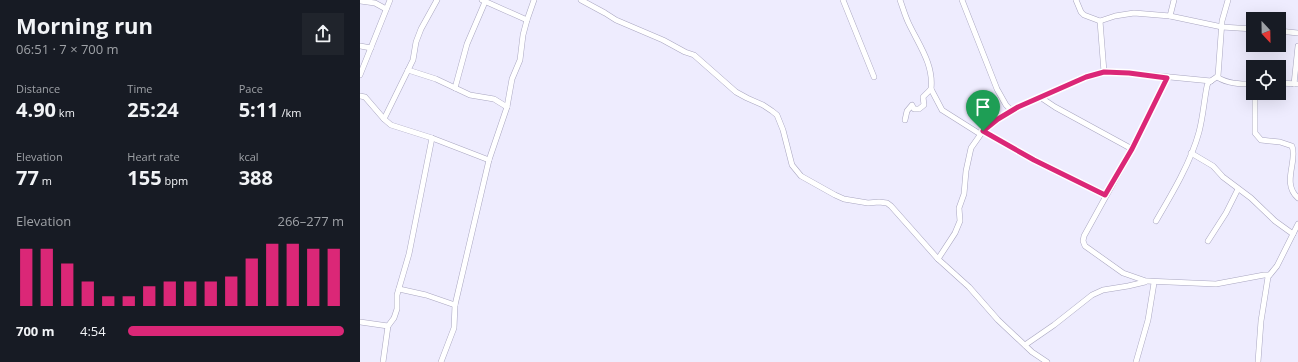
<!DOCTYPE html>
<meta charset="utf-8">
<style>
body{margin:0;font-family:"Open Sans",sans-serif;background:#20242c;color:#f1f3f6;height:100vh;display:flex;flex-direction:column;font-size:15px;white-space:nowrap}
*{box-sizing:border-box;margin:0}
p{font-size:13px;color:#9ea1a6}
.icon{flex:none;width:22px;height:22px;fill:none;stroke:currentColor;stroke-width:2;stroke-linecap:round;stroke-linejoin:round}
.map{position:relative;flex:1;overflow:hidden}
.side{display:flex;flex-direction:column;background:#171b24;width:360px}
.side>*{flex:none}
.needle{width:26px;rotate:158deg}
.tools{position:absolute;left:886px;top:12px;display:grid;gap:8px}
.tools a{display:grid;place-items:center;width:40px;height:40px;border-radius:0px;background:#171b24;box-shadow:0 4px 16px #0002;font-size:20px}
.pin{position:absolute;display:grid;place-items:center;width:34px;height:34px;color:#fff;margin:-41px -17px;border-radius:50% 50% 50% 0;rotate:-45deg;box-shadow:0 0 4px #0007}
.pin .icon{rotate:45deg}
.round{display:grid;place-items:center;flex:none;width:42px;height:42px;border-radius:0px;background:#20242c}
.overview{display:flex;align-items:center;justify-content:space-between;height:68px;padding:0 16px}
h1{font-size:22px;font-weight:700;line-height:30px}
.stats{display:grid;grid-template-columns:repeat(3,1fr);gap:6px;height:68px;padding:4px 16px}
.stats div{display:grid;align-content:center}
.stats b{font-size:20px;font-weight:700}
.stats small{font-size:11px;font-weight:400}
.stats p{font-size:11px}
.chart{height:112px;padding:8px 16px}
.chart p{display:flex;justify-content:space-between}
.chart svg{width:100%;height:72px;margin-top:4px;stroke:#db2777;stroke-width:6}
ul{padding:0 16px;list-style:none;font-size:13px}
li{display:grid;grid-template-columns:64px 48px 1fr;align-items:center;height:30px}
li i{height:10px;border-radius:5px;background:#db2777}
main{display:flex;flex:1;min-height:0}
.map>svg:first-child{display:block}
</style>
<main>
<section class="side">
<div class="overview"><div><h1>Morning run</h1><p>06:51 · 7 × 700 m</p></div><a class="round"><svg class="icon" aria-label="share" viewBox="0 0 24 24"><path d="M12 15V3M7 8l5-5 5 5M5 13v7h14v-7"/></svg></a></div>
<div class="stats">
<div><p>Distance</p><b>4.90<small> km</small></b></div>
<div><p>Time</p><b>25:24</b></div>
<div><p>Pace</p><b>5:11<small> /km</small></b></div>
</div>
<div class="stats">
<div><p>Elevation</p><b>77<small> m</small></b></div>
<div><p>Heart rate</p><b>155<small> bpm</small></b></div>
<div><p>kcal</p><b>388</b></div>
</div>
<div class="chart"><p><span>Elevation</span>266–277 m</p>
<svg viewBox="0 0 160 44" preserveAspectRatio="none"><path d="M5 44V9M15 44V9M25 44V18M35 44V29M45 44V38M55 44V38M65 44V32M75 44V29M85 44V29M95 44V29M105 44V26M115 44V15M125 44V6M135 44V6M145 44V9M155 44V9"/></svg>
</div>
<ul>
<li><b>700 m</b>4:54<i style="width:100%"></i></li>
</ul>
</section>
<div class="map">
<svg width="938" height="362" viewBox="0 0 938 362">
<rect width="100%" height="100%" fill="#eeecfe"/>
<g fill="none" stroke-linecap="round" stroke-linejoin="round">
<defs>
<g id="minor">
<path d="M 122,0 L 167,20"/>
<path d="M 221,0 L 245,13 L 256,20 L 303,40 L 325,52 L 334,55 L 376,92 L 387,98 L 403,105 L 412,111 L 417,115 L 423,130 L 432,165 L 441,176 L 475,195 L 484,199 L 508,203 L 519,202 L 527,203 L 531,206 L 578,259 L 609,287 L 638,320 L 672,352 L 687,362"/>
<path d="M 483,0 L 514,77"/>
<path d="M 540,0 C 543,8 545,16 549,24 C 559,45 574,65 571,89 L 563,97 L 564,105 L 559,109 L 554,109 L 552,105 L 547,111 L 545,120"/>
<path d="M 602,0 L 637,89 L 646,105 L 652,111"/>
<path d="M 716,0 L 721,12 L 724,15 L 740,21 L 755,16 L 774,13 L 810,16 L 862,27 L 893,29"/>
<path d="M 0,1 L 15,3 L 26,9"/>
<path d="M 810,16 L 814,0"/>
<path d="M 740,21 L 744,72"/>
<path d="M 919,31 L 938,33"/>
<path d="M 0,46 L 11,48"/>
<path d="M 48,70 L 76,79 L 110,95 L 134,99 L 147,107"/>
<path d="M 0,75 L 30,0"/>
<path d="M 857,77 C 868,84 880,84 893,84"/>
<path d="M 807,78 L 772,149 L 724,236 L 723,241 L 725,246 L 763,273 L 786,281 L 856,284 L 904,275 L 909,275"/>
<path d="M 919,83 L 938,84"/>
<path d="M 934,84 L 938,46"/>
<path d="M 95,88 L 107,44 L 125,2"/>
<path d="M 571,89 L 582,110 L 620,134"/>
<path d="M 895,93 L 895,133 L 901,140 L 920,142 L 932,146 C 938,161 921,183 938,198"/>
<path d="M 0,96 L 5,97 L 24,119 L 31,125 L 72,138 L 129,160"/>
<path d="M 680,97 L 695,107 L 772,149"/>
<path d="M 24,119 L 53,60 L 56,42 L 61,29 L 77,0"/>
<path d="M 623,131 L 674,160 L 745,195"/>
<path d="M 831,153 L 853,166 L 863,177 L 891,198 L 915,221 L 933,234"/>
<path d="M 796,221 C 812,194 831,162 839,132 C 843,117 844,101 847,86 L 848,83 L 858,76 L 862,21 L 868,0"/>
<path d="M 848,241 L 866,213 L 878,189"/>
<path d="M 578,259 L 595,233 L 600,221 L 599,208 L 604,194 L 606,171 L 611,148 L 623,131 L 638,119 L 658,107 L 701,88 L 726,77 L 744,72 L 769,73 L 851,81"/>
<path d="M 39,289 L 66,295 L 95,305"/>
<path d="M 0,322 L 28,326"/>
<path d="M 665,345 L 694,325 L 732,295 L 743,290 L 768,286 L 785,282"/>
<path d="M 23,362 L 28,326 L 34,318 L 37,309 L 37,295 L 49,254 L 72,138"/>
<path d="M 81,362 L 94,328 L 95,305 L 129,160 L 147,107 L 152,79 L 160,60 L 163,35 L 167,20 L 174,0"/>
<path d="M 776,362 L 788,320 L 794,283"/>
<path d="M 898,362 L 901,321 L 908,277 L 917,266 L 938,224"/>
</g>
</defs>
<!-- minor casing -->
<use href="#minor" stroke="#a9a6c0" stroke-width="6"/>
<!-- minor -->
<use href="#minor" stroke="#fff" stroke-width="5"/>
</g>
<g fill="none" stroke-linecap="round" stroke-linejoin="round">
<defs>
<path id="route" d="M 744,72 L 769,73 L 807,78 L 772,149 L 745,195 L 674,160 L 623,131 L 638,119 L 658,107 L 726,77 Z"/>
</defs>
<!-- route casing -->
<use href="#route" stroke="#fff" stroke-width="8"/>
<!-- route -->
<use href="#route" stroke="#db2777" stroke-width="5"/>
</g>
</svg>
<div class="tools">
<a><svg class="needle" viewBox="-14 -14 28 28"><path d="M0-13l5 13h-10z" fill="#e53935"/><path d="M0 13l5-13h-10z" fill="#9ea1a6"/></svg></a>
<a><svg class="icon" aria-label="locate" viewBox="0 0 24 24"><circle cx="12" cy="12" r="6"/><path d="M12 2v4M12 18v4M2 12h4M18 12h4"/></svg></a>
</div>
<div class="pin" style="left:623px;top:131px;background:#1e9e55"><svg class="icon" aria-label="arrive" viewBox="0 0 24 24"><path d="M6 21V4h12l-3 4 3 4H6"/></svg></div>
</div>
</main>
